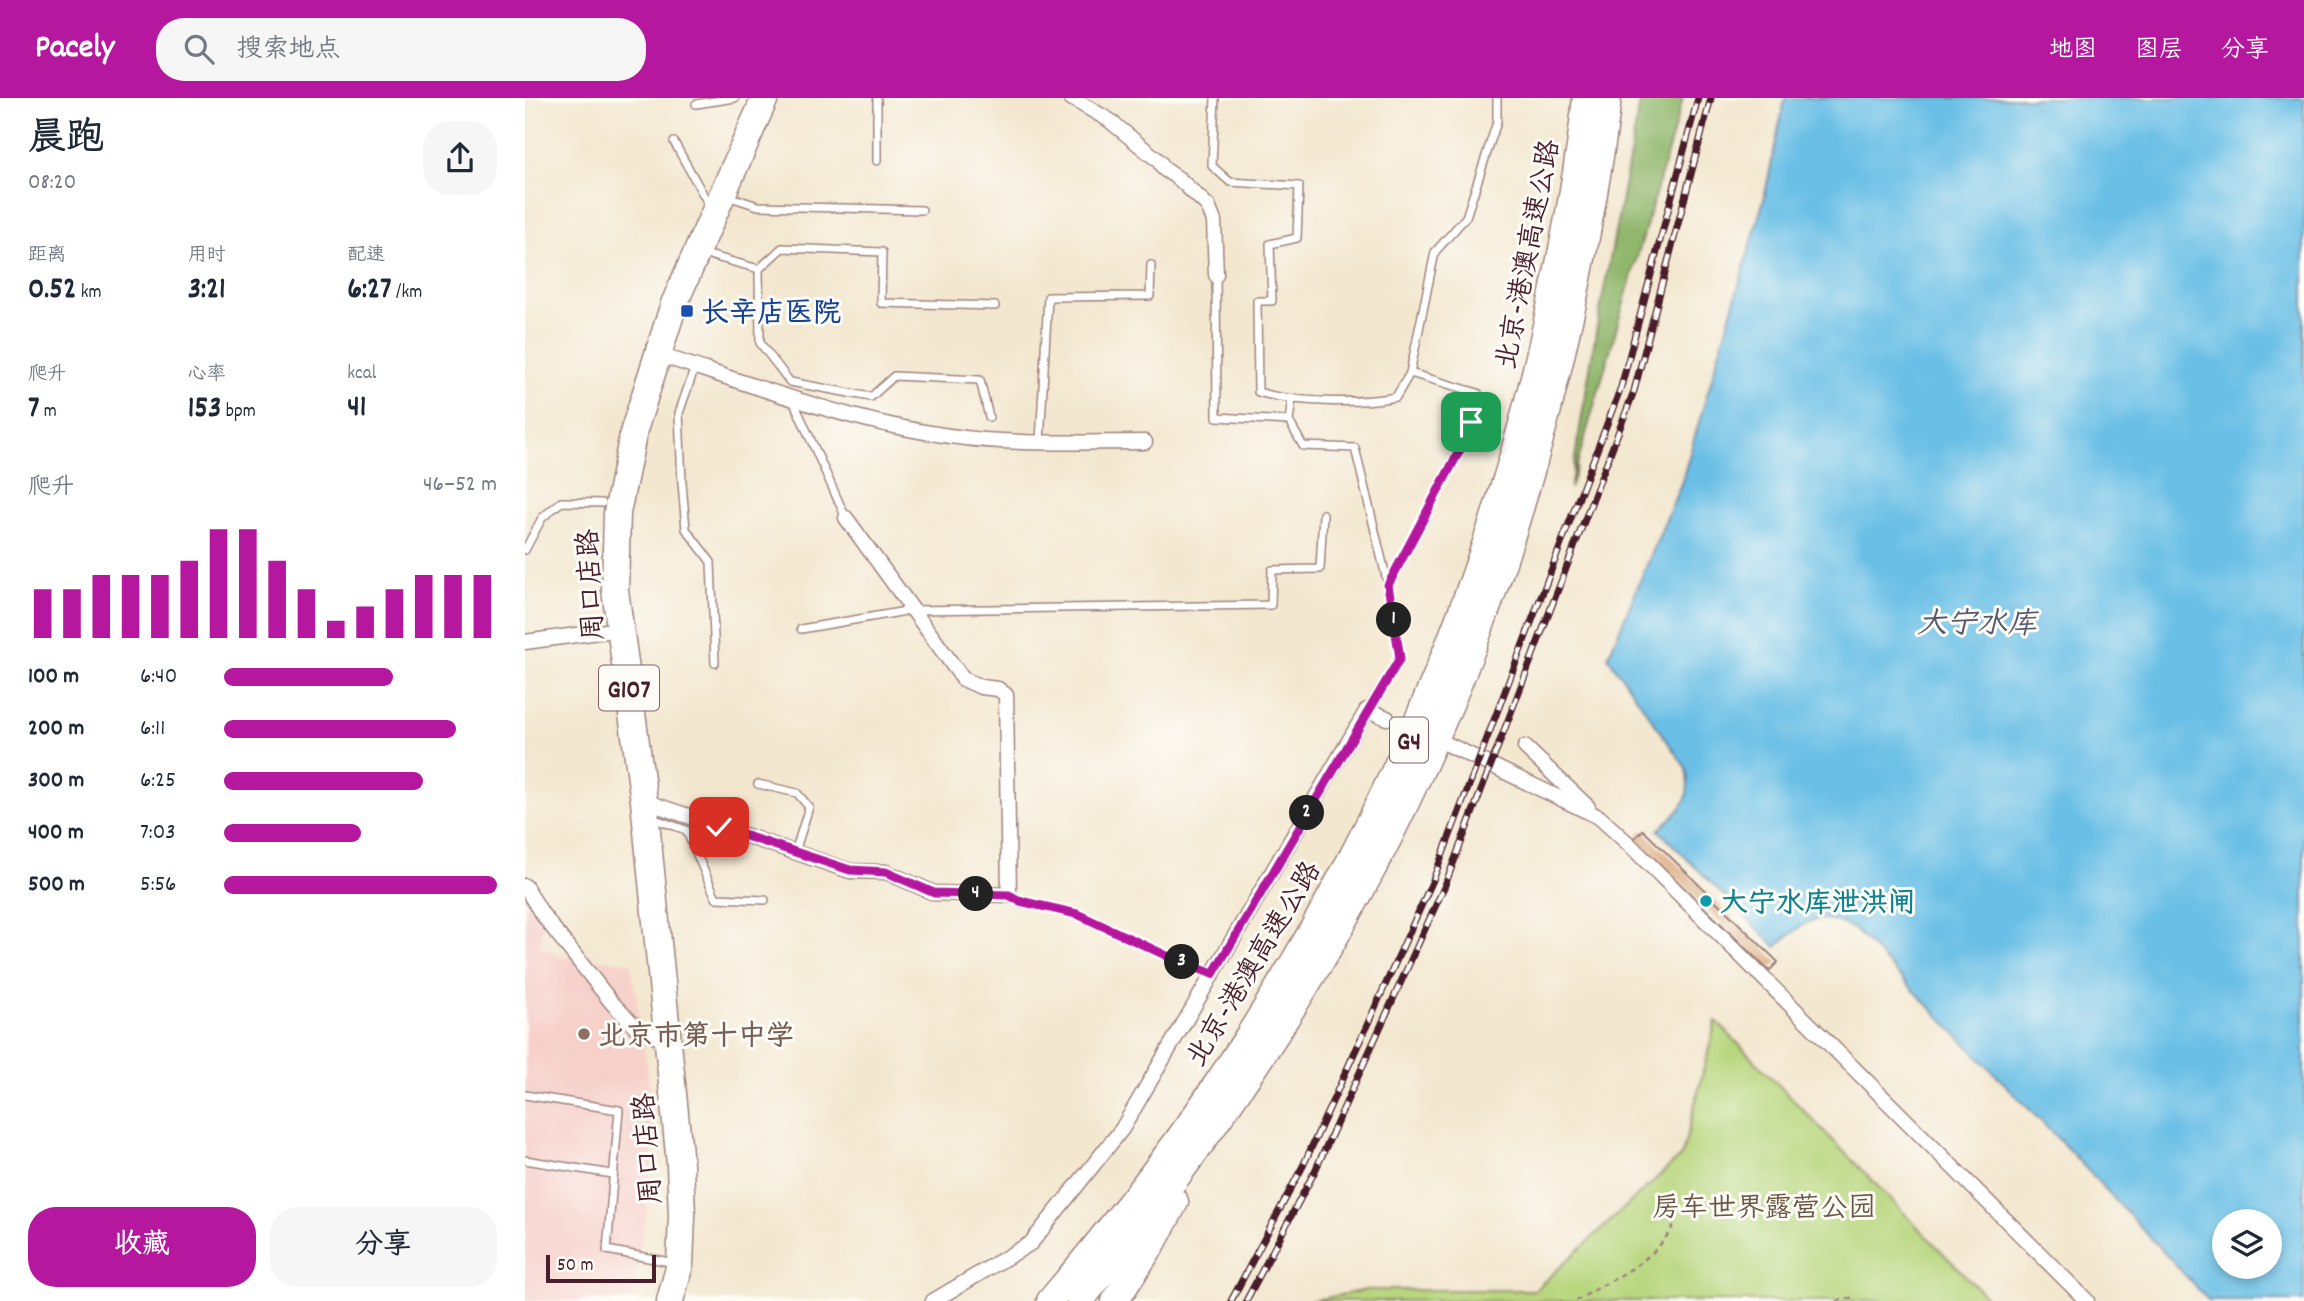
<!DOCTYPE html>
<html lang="zh">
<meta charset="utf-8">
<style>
body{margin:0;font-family:Dekko,"LXGW WenKai TC",sans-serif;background:#f6f6f7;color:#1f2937;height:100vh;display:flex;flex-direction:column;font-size:26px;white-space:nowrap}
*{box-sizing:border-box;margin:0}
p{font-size:23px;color:#747a83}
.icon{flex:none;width:38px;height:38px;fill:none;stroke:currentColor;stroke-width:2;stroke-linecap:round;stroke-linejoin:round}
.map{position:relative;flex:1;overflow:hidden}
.sheet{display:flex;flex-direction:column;background:#fff;width:525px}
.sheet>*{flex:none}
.fabs{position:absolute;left:1687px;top:1111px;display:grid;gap:14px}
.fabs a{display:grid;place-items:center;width:70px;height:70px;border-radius:50%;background:#fff;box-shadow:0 4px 10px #0003;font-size:35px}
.scale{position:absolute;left:21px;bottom:18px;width:110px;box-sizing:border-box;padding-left:7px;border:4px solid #4a1f2b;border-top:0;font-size:19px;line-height:24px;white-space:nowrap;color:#4a1f2b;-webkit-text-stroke:5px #fdfcf7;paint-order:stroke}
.pin{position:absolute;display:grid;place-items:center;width:60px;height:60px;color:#fff;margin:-30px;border-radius:14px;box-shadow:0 4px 10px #0006}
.km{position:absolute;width:35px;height:35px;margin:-18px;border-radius:50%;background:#222;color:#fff;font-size:19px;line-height:35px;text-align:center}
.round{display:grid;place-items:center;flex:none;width:74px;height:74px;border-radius:28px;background:#f6f6f7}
.summary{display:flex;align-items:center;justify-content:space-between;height:119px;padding:0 28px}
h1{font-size:38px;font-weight:800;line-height:52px}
.figures{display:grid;grid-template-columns:repeat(3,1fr);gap:10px;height:119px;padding:7px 28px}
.figures div{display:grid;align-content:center}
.figures b{font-size:30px;font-weight:800}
.figures small{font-size:19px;font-weight:400}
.figures p{font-size:19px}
.chart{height:196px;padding:14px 28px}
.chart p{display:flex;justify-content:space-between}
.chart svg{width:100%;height:126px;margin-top:7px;stroke:#b5179e;stroke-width:6}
.action{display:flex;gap:14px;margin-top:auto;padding:14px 28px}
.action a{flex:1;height:80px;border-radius:28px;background:#b5179e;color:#fff;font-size:28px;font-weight:800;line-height:80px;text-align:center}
.action a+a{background:#f6f6f7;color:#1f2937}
ul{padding:0 28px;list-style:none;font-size:23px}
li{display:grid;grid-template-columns:112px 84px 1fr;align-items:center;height:52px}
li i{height:18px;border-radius:9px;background:#b5179e}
header{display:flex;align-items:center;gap:42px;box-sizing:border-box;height:98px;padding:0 35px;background:#b5179e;color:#fff}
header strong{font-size:33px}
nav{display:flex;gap:38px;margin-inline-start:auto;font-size:24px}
.search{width:490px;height:63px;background:#f6f6f7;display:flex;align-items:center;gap:18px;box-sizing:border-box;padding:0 24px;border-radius:28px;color:#747a83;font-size:26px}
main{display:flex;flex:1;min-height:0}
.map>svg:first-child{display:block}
</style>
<header>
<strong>Pacely</strong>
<div class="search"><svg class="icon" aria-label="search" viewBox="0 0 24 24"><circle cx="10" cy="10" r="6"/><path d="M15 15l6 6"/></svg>搜索地点</div>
<nav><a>地图</a><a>图层</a><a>分享</a></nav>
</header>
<main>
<section class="sheet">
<div class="summary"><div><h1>晨跑</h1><p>08:20</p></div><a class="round"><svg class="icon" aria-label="share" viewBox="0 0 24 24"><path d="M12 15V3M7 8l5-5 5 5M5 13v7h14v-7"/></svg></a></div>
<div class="figures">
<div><p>距离</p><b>0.52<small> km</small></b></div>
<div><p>用时</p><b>3:21</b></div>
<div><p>配速</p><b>6:27<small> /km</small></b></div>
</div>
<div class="figures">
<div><p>爬升</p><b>7<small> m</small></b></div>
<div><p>心率</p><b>153<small> bpm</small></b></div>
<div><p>kcal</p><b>41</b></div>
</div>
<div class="chart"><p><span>爬升</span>46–52 m</p>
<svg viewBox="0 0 160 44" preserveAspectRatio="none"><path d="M5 44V27M15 44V27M25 44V22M35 44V22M45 44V22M55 44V17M65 44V6M75 44V6M85 44V17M95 44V27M105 44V38M115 44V33M125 44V27M135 44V22M145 44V22M155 44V22"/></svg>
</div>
<ul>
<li><b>100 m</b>6:40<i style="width:62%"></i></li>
<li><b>200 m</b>6:11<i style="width:85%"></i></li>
<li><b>300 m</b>6:25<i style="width:73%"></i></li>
<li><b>400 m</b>7:03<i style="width:50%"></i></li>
<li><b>500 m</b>5:56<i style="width:100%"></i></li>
</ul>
<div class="action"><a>收藏</a><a>分享</a></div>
</section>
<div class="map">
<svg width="1779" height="1203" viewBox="0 0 1779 1203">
<rect width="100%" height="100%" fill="#fdfcf7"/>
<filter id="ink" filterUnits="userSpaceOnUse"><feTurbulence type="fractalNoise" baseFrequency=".0143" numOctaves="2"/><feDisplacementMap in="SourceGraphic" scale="14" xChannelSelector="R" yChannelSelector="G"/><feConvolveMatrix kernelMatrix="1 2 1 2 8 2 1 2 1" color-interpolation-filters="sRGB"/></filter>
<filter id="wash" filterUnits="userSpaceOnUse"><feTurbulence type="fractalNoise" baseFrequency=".00686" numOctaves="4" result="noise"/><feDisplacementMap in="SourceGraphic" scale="28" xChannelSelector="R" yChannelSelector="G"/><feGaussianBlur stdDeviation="1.57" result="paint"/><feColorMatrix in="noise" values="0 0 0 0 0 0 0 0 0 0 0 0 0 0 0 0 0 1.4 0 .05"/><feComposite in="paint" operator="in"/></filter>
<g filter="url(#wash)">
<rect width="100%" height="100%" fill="#f3e7cf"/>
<!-- built -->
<path fill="#f7d0ca" d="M 0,807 L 20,809 L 16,848 L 37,859 L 106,864 L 128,1009 L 128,1076 L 106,1203 L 0,1203 Z"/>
<!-- green -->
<path fill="#b7d67d" stroke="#807a54" stroke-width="2" d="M 1191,923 L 1465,1203 L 785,1203 L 841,1192 L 1010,1192 L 1157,1057 Z"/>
<!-- forest -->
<path fill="#91b76c" stroke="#6e6b4c" stroke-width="2" d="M 1116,0 L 1158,0 L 1045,391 L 1071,234 Z"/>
<!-- water -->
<path fill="#6abfe6" stroke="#5a6f88" stroke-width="2" fill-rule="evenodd" d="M 1260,0 L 1779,0 L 1779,1203 L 1684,1203 L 1543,1051 L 1330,832 C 1292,810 1281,823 1251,849 L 1133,732 C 1156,711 1168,704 1161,670 L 1083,559 L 1156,386 L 1239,101 ZM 1699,1124 L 1745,1124 L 1745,1169 L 1699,1169 Z"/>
<g id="blocks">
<!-- building -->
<path fill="#d59b69" d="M 1118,732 L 1253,864 L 1244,873 L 1109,741 Z"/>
</g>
</g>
<g filter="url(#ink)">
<use href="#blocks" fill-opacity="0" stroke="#9e837d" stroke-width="2"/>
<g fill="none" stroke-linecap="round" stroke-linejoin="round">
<defs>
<g id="lane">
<path d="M 352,0 L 352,63"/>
<path d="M 690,0 L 687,68 L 705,84 L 774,88 L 772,140 L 745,146 L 747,203 L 732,203 L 733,294 C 770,305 832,306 871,299 L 885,275 L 910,154 L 941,119 L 972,24 L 972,0"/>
<path d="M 171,6 L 210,0"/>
<path d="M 149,44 L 184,107"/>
<path d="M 202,98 L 233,108 L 397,112"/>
<path d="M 176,155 L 234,171 L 235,245 L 265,284 L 346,299 L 369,278 L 455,282 L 464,319"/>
<path d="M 234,171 L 257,150 L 357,154 L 356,205 L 470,208"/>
<path d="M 691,177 L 692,319 L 764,323"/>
<path d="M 170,269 L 154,315 L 157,385 L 161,431 L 186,464 L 190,565"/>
<path d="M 267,300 L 321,420"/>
<path d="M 767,301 L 764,323 L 778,348 L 830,350 L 863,487 L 875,560 L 842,612"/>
<path d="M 515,344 L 523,199 L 625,198 L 626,167"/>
<path d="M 0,452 L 17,420 L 36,404 L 77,405"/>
<path d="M 864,487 L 939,344 L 953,295 L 885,275"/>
<path d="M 276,531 L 387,512 L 746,507 L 747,472 L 795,471 L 798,416"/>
<path d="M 233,686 L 272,695 L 284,709 L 270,754"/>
<path d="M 127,720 L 161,732 L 191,800 L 240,802"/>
<path d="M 0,997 L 94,1012 L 82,1152 L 150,1165"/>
<path d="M 0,1062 L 87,1076"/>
</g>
<g id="street">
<path d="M 546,0 L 584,22 L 634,63 L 639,71 L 654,81 L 683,108 L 689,123 L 691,177"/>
<path d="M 132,256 C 242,292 359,337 476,343 C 524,346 572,344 620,344"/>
<path d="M 0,544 L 96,531"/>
<path d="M 922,646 L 1074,719 L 1107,749 L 1562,1203"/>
<path d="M 1000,649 L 1063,709"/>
<path d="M 119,703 L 325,773 L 361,774 L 409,795 L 484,797 L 481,597 L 473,591 L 456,589 L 438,581 L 321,420"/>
<path d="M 0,788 L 17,816 L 87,905 L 111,929 L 143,944"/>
<path d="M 408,1203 L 506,1145 L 597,1031 L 842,612 L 862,620"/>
</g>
<g id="highway">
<path d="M 145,1203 L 155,1166 L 157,1118 L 155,1066 L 119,703 L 90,492 L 92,415 L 109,332 L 149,206 L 240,0"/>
<path d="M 525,1203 C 574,1145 622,1086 666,1024 C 839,776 964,502 1026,205 C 1040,138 1054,69 1061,0"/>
<path d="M 555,1203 C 686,1043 805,870 892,681 C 963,529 1013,369 1048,205 C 1062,137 1075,69 1083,0"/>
<path d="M 590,1203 L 628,1145 L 650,1104"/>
</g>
</defs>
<!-- lane casing -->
<use href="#lane" stroke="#9e837d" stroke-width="10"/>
<!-- street casing -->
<use href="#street" stroke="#9e837d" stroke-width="17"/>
<!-- highway casing -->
<use href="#highway" stroke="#9e837d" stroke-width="29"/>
<!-- path -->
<g stroke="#9e837d" stroke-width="2.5" stroke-dasharray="5 5" stroke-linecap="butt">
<path d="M 495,803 L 552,816 L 675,871"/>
<path d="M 1051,1203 C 1087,1180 1127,1167 1148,1128 L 1137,1108"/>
<path d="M 1312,1203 L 1329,1199"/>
</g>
<!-- lane -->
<use href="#lane" stroke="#fff" stroke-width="7"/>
<!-- street -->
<use href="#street" stroke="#fff" stroke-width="14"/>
<!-- highway -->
<use href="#highway" stroke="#fff" stroke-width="26"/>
<defs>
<g id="rail">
<path d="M 706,1203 L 778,1068 L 908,782 L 1096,289 L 1173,0"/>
<path d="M 721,1203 L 790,1073 L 920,787 L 1109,293 L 1186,0"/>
</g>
</defs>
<!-- rail casing -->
<use href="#rail" stroke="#4a1f2b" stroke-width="7"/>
<!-- rail -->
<use href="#rail" stroke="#fdfcf7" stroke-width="4.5" stroke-dasharray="13" stroke-linecap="butt"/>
</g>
</g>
<g fill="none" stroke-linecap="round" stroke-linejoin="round" filter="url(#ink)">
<defs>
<path id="route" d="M 194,729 L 325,772 L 361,774 L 409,795 L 484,797 L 495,803 L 552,816 L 651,862 L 688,876 L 875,560 L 863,487 L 939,344 L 946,324"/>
</defs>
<!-- route casing -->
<use href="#route" stroke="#fff" stroke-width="14"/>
<!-- route -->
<use href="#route" stroke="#b5179e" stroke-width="9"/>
</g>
<!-- markers -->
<rect fill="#1a4fb4" stroke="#fdfcf7" stroke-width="2.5" x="155" y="206" width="14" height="14" rx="3.5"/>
<circle fill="#0f9aa8" stroke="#fdfcf7" stroke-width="2.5" cx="1181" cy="803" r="7"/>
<circle fill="#8d6e63" stroke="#fdfcf7" stroke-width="2.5" cx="59" cy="936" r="7"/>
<g text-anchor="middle" stroke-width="6" stroke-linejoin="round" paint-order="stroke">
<!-- shield labels -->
<g fill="#fdfcf7" stroke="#806168" stroke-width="2">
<rect x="74" y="567.5" width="60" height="45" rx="5"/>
<rect x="865" y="619.5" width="38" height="45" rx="5"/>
</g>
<g font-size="26" font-weight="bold" fill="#4a1f2b">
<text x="104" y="599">G107</text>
<text x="884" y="651">G4</text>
</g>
<!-- street labels -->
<g font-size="28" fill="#4a1f2b" stroke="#fdfcf7">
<text transform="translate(1001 156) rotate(-79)" y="10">北京-港澳高速公路</text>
<text transform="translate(64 487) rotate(-93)" y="10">周口店路</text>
<text transform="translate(727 865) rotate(-59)" y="10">北京-港澳高速公路</text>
<text transform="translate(121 1051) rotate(-94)" y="10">周口店路</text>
</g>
<!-- transit labels -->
<g font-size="28" font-weight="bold" fill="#164399" stroke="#fdfcf7" text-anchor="start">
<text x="176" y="223">长辛店医院</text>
</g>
<!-- culture labels -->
<g font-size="28" font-weight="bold" fill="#0d838f" stroke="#fdfcf7" text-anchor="start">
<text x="1195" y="813">大宁水库泄洪闸</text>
</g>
<!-- education labels -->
<g font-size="28" font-weight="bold" fill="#785e54" stroke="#fdfcf7" text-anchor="start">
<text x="73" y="946">北京市第十中学</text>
</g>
<!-- park labels -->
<g font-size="28" fill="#6b5644" stroke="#fdfcf7">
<text x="1239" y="1118">房车世界露营公园</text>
</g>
<!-- water labels -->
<g font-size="30" font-style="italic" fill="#55576c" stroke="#fdfcf7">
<text x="1452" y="534">大宁水库</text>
</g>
</g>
</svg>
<div class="fabs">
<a><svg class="icon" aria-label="layers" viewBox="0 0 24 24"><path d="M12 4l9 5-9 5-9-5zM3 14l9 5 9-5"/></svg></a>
</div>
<div class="scale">50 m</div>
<div class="pin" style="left:946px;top:324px;background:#1e9e55"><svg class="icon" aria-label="arrive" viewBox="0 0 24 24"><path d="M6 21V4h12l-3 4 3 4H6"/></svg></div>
<div class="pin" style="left:194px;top:729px;background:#d93025"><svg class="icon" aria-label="check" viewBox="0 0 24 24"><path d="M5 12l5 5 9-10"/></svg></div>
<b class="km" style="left:869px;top:522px">1</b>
<b class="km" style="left:782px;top:715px">2</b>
<b class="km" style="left:657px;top:864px">3</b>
<b class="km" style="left:451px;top:796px">4</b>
</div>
</main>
